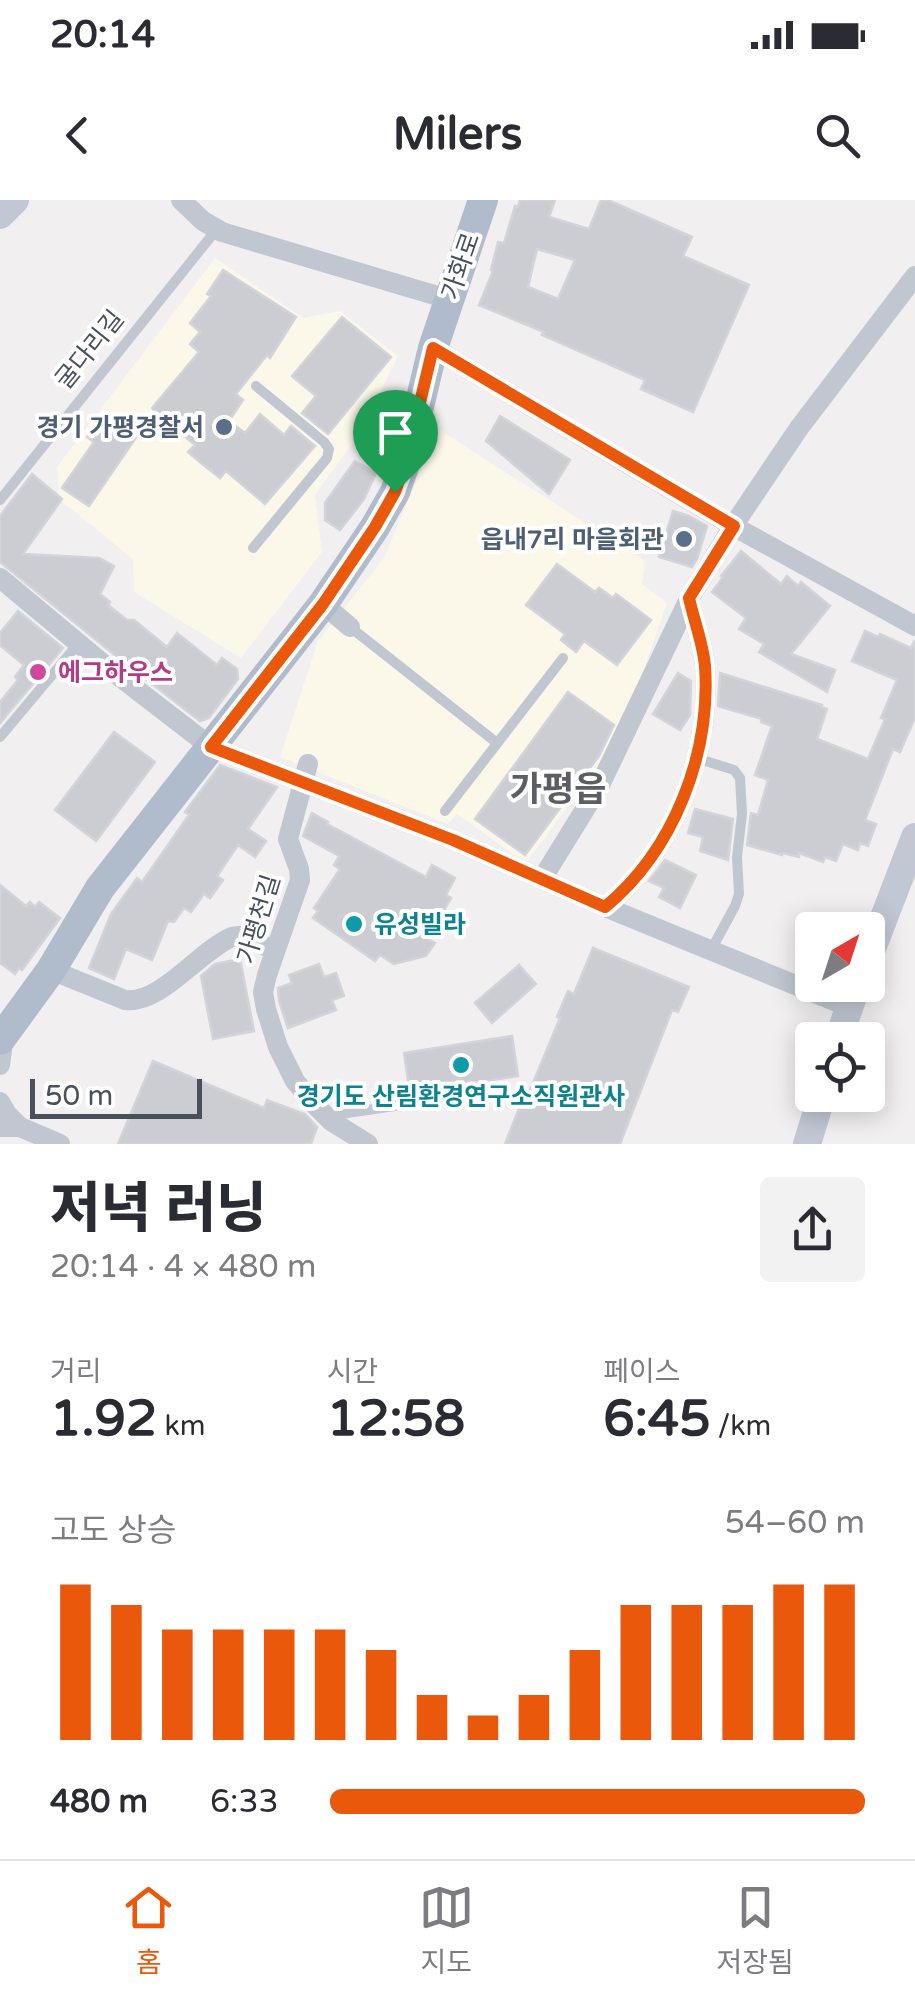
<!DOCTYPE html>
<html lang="ko">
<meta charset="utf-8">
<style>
body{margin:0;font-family:"Varela Round","Noto Sans KR",sans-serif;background:#f2f2f3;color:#2b2b33;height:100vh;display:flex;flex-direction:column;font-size:38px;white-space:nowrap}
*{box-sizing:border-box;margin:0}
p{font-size:32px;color:#7c7c81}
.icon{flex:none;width:55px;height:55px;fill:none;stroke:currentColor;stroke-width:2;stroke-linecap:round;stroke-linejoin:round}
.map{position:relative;height:944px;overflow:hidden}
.details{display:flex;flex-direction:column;background:#fff;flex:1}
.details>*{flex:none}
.needle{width:65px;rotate:39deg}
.tools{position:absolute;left:795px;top:712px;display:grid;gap:20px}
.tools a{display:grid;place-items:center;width:90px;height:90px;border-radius:10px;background:#fff;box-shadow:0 5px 25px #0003;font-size:50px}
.scale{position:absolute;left:30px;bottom:25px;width:172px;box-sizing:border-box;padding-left:10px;border:5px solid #48505b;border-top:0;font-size:28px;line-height:35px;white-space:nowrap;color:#48505b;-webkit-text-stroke:8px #fff;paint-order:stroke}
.pin{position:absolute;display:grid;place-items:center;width:85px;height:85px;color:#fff;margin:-102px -42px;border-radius:50% 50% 50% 0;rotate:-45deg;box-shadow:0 0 10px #0007}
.pin .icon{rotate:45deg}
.round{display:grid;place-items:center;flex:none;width:105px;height:105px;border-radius:10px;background:#f2f2f3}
.summary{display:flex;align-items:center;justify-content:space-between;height:170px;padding:0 50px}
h1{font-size:55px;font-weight:800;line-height:75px}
.metrics{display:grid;grid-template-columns:repeat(3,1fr);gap:15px;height:170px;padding:10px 50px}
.metrics div{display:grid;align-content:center}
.metrics b{font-size:50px;font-weight:800}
.metrics small{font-size:28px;font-weight:400}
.metrics p{font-size:28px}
.chart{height:280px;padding:20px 50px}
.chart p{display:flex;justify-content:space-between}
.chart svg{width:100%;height:180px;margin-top:10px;stroke:#ea580c;stroke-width:6}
ul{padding:0 50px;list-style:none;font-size:32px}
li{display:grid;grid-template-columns:160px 120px 1fr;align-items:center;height:75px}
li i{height:25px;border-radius:12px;background:#ea580c}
.status{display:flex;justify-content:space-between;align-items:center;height:70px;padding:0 50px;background:#fff;direction:ltr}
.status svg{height:28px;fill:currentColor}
header{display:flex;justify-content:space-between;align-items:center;height:130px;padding:0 50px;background:#fff;font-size:45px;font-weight:800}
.menu{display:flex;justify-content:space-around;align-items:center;height:140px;border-top:2px solid #e1e1e2;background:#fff;font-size:28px;color:#7c7c81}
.menu a{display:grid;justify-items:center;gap:5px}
.menu .selected{color:#ea580c}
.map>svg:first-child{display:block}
</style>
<div class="status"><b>20:14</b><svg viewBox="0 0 49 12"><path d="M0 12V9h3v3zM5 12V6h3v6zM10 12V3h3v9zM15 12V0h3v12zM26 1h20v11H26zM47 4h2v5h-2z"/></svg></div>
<header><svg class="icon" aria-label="back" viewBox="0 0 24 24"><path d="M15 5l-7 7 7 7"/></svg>Milers<svg class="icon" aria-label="search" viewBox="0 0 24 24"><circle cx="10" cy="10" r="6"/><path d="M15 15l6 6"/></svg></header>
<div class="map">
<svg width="915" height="944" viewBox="0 0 915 944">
<rect width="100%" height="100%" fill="#f1efef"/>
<!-- commercial -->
<g fill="#fbf8e9">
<path d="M 215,58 L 303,118 L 340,111 L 398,156 L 362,230 L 315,295 L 322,352 L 241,458 L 134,392 L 133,359 L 59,299 L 57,267 Z"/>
<path d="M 438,229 L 645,361 L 642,384 L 667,403 L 627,519 L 592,574 L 526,663 L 457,614 L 448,624 L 280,557 L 318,441 L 384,358 Z"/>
</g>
<!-- building -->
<g fill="#cccdd3" stroke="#d3d4da" stroke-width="2.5" fill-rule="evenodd">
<path d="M 520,0 L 555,0 L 549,17 L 589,29 L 601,0 L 608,0 L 692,37 L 683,56 L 749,85 L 693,212 L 641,189 L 645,180 L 542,135 L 544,132 L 479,105 L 493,71 L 491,70 L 498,42 L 504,43 L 515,6 L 518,7 ZM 537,49 L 575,60 L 558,99 L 528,87 Z"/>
<path d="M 223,70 L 296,117 L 270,158 L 267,155 L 236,194 L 243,200 L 229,221 L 245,233 L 260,214 L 284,235 L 291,226 L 315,246 L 265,304 L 226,271 L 220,278 L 201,263 L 188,252 L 195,245 L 152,208 L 199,152 L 190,144 L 200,132 L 190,123 L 211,96 L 207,94 Z"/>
<path d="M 342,117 L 391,157 L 328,234 L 302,213 L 316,196 L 292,176 Z"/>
<path d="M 108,216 L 137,236 L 89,306 L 62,288 L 94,242 L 87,237 L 99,219 L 104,222 Z"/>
<path d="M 500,216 L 570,260 L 549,294 L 486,241 Z"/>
<path d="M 355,261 L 376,273 L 364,299 L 340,330 L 325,320 L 325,303 Z"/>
<path d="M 32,274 L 62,299 L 23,354 L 99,358 L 114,366 L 100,394 L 110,402 L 108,405 L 127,420 L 134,420 L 167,447 L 177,433 L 217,465 L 222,458 L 237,469 L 238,479 L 209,518 L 200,521 L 111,452 L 0,362 L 0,316 Z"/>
<path d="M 673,311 L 689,316 L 707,326 L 697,359 L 692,367 L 659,357 Z"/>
<path d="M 741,351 L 781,384 L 787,376 L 798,386 L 801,382 L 830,406 L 791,454 L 835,470 L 827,492 L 759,452 L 764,444 L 739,429 L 746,418 L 712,392 L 723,377 L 721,376 Z"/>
<path d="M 557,364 L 595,392 L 599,388 L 613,398 L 616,394 L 651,420 L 617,465 L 584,441 L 576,452 L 561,440 L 565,434 L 526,405 Z"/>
<path d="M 18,411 L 63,448 L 0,523 L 0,502 L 18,480 L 15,477 L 24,465 L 0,445 L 0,433 Z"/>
<path d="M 865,431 L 878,437 L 880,434 L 911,448 L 915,440 L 915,518 L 900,552 L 893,549 L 865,620 L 876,624 L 868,646 L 860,643 L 858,650 L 843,644 L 836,661 L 825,657 L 823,662 L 799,653 L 799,657 L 783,653 L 782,655 L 747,645 L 751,613 L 758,615 L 768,580 L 755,575 L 772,526 L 761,522 L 762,519 L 718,506 L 720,473 L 822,505 L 821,507 L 827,509 L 817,539 L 868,559 L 885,519 L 881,518 L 897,480 L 852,461 Z"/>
<path d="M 678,473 L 691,481 L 690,515 L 680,530 L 653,514 Z"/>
<path d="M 568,492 L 614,525 L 599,556 L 525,655 L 475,619 Z"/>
<path d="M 114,532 L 155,562 L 96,641 L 55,610 Z"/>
<path d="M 220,565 L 277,587 L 248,629 L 266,641 L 255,657 L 238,645 L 217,676 L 223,680 L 210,698 L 204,694 L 191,712 L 184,708 L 174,722 L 168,721 L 152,760 L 126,749 L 114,779 L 89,768 L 111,714 L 137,678 L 142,682 L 189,615 L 185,612 Z"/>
<path d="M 695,609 L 733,619 L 728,660 L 700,651 L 703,637 L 688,633 Z"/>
<path d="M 312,613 L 328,622 L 327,624 L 426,677 L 432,665 L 455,678 L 446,695 L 451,698 L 428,739 L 435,743 L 426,756 L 394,764 L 380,755 L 375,761 L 313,718 L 318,711 L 314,708 L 340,669 L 334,665 L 339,656 L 303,636 Z"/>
<path d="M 665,660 L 696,675 L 680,708 L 659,697 L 664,688 L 649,681 Z"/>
<path d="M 0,685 L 26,706 L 30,702 L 35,707 L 39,702 L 60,718 L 22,770 L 19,768 L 15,774 L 0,763 Z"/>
<path d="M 593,748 L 689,787 L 678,812 L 672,810 L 620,944 L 505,944 L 522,901 L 523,907 L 560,818 L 557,817 L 568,791 L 574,794 Z"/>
<path d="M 240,759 L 254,831 L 213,839 L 201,776 L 215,764 Z"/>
<path d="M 319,764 L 324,777 L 336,773 L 344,796 L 332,800 L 336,810 L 288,828 L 279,801 L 278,788 L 292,783 L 289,775 Z"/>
<path d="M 519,765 L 536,784 L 492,823 L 475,803 Z"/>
<path d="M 512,836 L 518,876 L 410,893 L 404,853 Z"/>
<path d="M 153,861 L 264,908 L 267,900 L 305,914 L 317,927 L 311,944 L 118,944 Z"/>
</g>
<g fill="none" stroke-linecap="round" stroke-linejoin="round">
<!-- lane -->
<g stroke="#c0c7d0" stroke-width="10">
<path d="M 0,300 L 217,29"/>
<path d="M 253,348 L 327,258 L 329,249 L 324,242 L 256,186"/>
<path d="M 350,427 L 497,543"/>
<path d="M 0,537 L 78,444"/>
<path d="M 696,558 L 734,570 L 740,578 L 742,614 L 737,657 L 739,694 L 735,706 L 711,750"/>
<path d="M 445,611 L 563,458"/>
<path d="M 327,916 L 503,890"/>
</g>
<!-- street -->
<g stroke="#c0c7d0" stroke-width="20">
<path d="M 181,0 L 203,21 L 222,32 L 448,99"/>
<path d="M 433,148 L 733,326 L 915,426"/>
<path d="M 0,378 L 102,463 L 211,547 L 453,640 L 605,707 L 849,807"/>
<path d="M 323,404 L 350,427"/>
<path d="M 308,564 L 288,639 L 299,669 L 300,680 L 267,775 L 263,792 L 266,809 L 278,847 L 295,881 L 314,904 L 331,921 L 368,944"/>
<path d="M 542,679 L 600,585 L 689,399 L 733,326 L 799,228 L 915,76"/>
<path d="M 605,707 C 674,651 711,553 705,466 C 703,443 694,421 689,399"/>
<path d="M 51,770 L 125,800 C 160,805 199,751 232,737 L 240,736 L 275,750"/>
<path d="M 0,837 L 4,836 L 0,865"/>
<path d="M 0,902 L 7,914 L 20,927"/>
<path d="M 0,927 L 20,927 L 60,944"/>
</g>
<!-- secondary -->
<g stroke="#c1c8d4" stroke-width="28">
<path d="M 0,15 L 15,0"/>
<path d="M 868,759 L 915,637"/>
<path d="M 838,840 L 857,785"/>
<path d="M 807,944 L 822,895"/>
</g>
<!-- primary -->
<path stroke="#b0bbcc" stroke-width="30" d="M 0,840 L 51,770 L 100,688 L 323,404 L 375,327 L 395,292 L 406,261 L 433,148 L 483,0"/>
</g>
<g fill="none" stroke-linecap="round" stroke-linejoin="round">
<defs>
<path id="route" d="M 433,148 L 734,326 L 689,398 C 694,421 703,443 705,466 C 711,554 674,650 605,707 L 453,640 L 211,547 L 323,404 L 375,327 L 395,292 L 406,261 Z"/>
</defs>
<!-- route casing -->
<use href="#route" stroke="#fff" stroke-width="20"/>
<!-- route -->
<use href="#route" stroke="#ea580c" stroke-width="12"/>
</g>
<!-- markers -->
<g fill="#5c6f8a" stroke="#fff" stroke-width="4">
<circle cx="224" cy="227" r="10"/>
<circle cx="684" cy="339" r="10"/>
</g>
<circle fill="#d1479c" stroke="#fff" stroke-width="4" cx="38" cy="472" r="10"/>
<g fill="#0f9aa8" stroke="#fff" stroke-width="4">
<circle cx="354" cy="724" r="10"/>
<circle cx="461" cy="865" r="10"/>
</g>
<g text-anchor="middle" stroke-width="8" stroke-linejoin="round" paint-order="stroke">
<!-- street labels -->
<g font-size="25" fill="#48505b" stroke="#fff">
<text transform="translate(460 66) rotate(-71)" y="9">가화로</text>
<text transform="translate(89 149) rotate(-51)" y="9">굴다리길</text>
<text transform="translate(258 719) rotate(-73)" y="9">가평천길</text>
</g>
<!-- service labels -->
<g font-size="25" font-weight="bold" fill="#4e5e75" stroke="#fff" text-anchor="end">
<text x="204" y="236">경기 가평경찰서</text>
<text x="664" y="348">읍내7리 마을회관</text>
</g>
<!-- hotel labels -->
<g font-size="25" font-weight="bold" fill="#b23c85" stroke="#fff" text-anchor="start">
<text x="58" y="481">에그하우스</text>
</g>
<!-- culture labels -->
<g font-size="25" font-weight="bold" fill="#0d838f" stroke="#fff" text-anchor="start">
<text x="374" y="733">유성빌라</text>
<text x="461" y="905" text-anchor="middle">경기도 산림환경연구소직원관사</text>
</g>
<!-- district labels -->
<g font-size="35" font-weight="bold" fill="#5c5e63" stroke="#fff">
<text x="558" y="601">가평읍</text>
</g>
</g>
</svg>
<div class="tools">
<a><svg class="needle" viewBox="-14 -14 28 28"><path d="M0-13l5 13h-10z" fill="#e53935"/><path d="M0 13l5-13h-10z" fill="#7c7c81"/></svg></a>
<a><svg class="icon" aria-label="locate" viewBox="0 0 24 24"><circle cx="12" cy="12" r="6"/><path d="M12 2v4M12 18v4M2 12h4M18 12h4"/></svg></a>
</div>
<div class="scale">50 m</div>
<div class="pin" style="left:395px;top:292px;background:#1e9e55"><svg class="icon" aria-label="arrive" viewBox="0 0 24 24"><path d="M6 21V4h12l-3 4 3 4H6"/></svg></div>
</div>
<section class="details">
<div class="summary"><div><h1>저녁 러닝</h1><p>20:14 · 4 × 480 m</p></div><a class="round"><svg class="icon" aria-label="share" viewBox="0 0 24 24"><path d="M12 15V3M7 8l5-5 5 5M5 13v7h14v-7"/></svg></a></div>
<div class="metrics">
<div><p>거리</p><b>1.92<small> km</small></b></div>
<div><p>시간</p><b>12:58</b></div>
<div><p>페이스</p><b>6:45<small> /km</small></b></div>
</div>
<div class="chart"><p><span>고도 상승</span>54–60 m</p>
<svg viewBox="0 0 160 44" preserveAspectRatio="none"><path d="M5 44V6M15 44V11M25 44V17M35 44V17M45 44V17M55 44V17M65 44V22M75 44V33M85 44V38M95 44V33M105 44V22M115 44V11M125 44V11M135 44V11M145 44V6M155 44V6"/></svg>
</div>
<ul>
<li><b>480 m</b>6:33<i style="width:100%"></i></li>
</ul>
</section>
<nav class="menu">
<a class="selected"><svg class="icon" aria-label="home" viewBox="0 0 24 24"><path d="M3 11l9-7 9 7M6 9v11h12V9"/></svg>홈</a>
<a><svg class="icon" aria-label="map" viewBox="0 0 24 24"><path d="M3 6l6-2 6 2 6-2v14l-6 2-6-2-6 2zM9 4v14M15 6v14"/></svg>지도</a>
<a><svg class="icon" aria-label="saved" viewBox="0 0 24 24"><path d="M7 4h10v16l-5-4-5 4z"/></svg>저장됨</a>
</nav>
